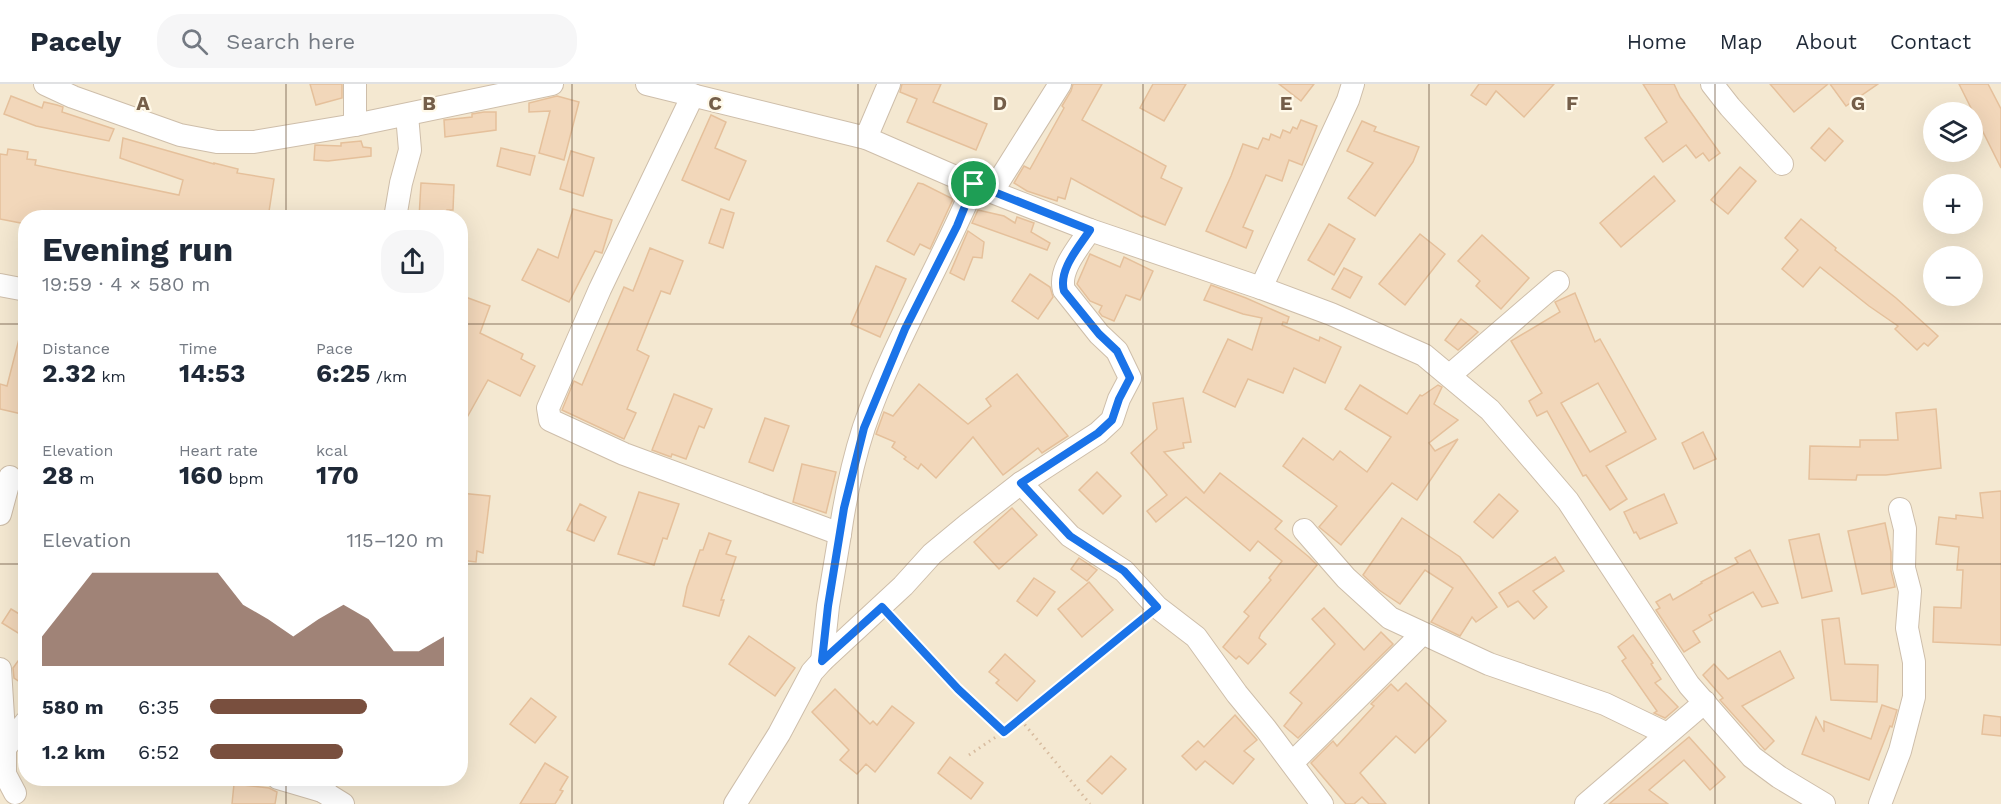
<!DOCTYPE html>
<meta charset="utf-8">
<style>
body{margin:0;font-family:"Work Sans",sans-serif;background:#f6f6f7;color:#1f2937;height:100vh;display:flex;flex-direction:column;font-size:22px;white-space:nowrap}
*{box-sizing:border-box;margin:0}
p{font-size:20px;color:#747a83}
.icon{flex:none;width:33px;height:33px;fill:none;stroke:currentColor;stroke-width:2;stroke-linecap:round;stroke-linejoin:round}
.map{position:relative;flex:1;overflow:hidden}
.sheet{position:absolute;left:18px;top:126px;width:450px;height:576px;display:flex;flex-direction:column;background:#fff;border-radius:24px;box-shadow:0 6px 24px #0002}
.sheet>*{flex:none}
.fabs{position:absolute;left:1923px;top:18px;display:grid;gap:12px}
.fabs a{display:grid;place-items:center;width:60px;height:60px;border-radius:50%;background:#fff;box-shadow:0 6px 24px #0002;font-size:30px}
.pin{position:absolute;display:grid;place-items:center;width:51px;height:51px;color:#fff;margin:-26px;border:3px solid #fff;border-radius:50%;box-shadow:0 2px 6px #0007}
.round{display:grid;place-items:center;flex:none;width:63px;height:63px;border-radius:24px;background:#f6f6f7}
.summary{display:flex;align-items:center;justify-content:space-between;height:102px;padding:0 24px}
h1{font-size:33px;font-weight:700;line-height:45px}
.metrics{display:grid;grid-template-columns:repeat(3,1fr);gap:9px;height:102px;padding:6px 24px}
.metrics div{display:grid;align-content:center}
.metrics b{font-size:26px;font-weight:700}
.metrics small{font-size:16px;font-weight:400}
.metrics p{font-size:16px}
.chart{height:168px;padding:12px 24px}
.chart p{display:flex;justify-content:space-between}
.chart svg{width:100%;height:108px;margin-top:6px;fill:#794f3e;opacity:.7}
ul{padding:0 24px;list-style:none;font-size:20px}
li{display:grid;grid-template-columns:96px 72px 1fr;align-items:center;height:45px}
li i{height:15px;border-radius:8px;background:#794f3e}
header{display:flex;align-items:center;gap:36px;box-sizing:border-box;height:84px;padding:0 30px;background:#fff;border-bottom:2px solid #e0e1e3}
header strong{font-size:28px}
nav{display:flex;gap:33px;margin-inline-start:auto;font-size:21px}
.search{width:420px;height:54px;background:#f6f6f7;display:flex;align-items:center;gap:15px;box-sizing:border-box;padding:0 21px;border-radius:24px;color:#747a83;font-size:22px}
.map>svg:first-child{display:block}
</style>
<header>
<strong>Pacely</strong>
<div class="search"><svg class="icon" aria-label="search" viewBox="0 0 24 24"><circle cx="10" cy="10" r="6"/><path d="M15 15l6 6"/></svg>Search here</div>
<nav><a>Home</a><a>Map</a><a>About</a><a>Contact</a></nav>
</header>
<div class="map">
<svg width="2001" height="720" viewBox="0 0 2001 720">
<rect width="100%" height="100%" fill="#fcf6e3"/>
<!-- residential -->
<path fill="#f4e8d1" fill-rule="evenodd" d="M 0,0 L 2001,0 L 2001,720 L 0,720 ZM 1934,28 L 1972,28 L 1972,68 L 1934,68 ZM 1934,100 L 1972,100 L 1972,140 L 1934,140 ZM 26,134 L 460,134 L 460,694 L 26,694 ZM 1934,172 L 1972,172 L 1972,212 L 1934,212 Z"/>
<!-- building -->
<g fill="#f2d7ba" stroke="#e5c09b" stroke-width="1.5" fill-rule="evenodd">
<path d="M 310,0 L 342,0 L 342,14 L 316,21 Z"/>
<path d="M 902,0 L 941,0 L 933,18 L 987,40 L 976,66 L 907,38 L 917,15 L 900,8 Z"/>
<path d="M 1073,0 L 1102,0 L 1082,36 L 1166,82 L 1161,94 L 1182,104 L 1165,141 L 1143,132 L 1142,133 L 1071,94 L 1065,115 L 1058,113 L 1057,117 L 1027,107 L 1014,99 L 1024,82 L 1030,85 L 1064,24 L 1062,22 L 1071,7 Z"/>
<path d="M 1153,0 L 1186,0 L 1164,37 L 1140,24 Z"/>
<path d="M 1279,0 L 1314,0 L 1301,17 Z"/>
<path d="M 1479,0 L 1554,0 L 1524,33 L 1496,7 L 1486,21 L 1471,11 Z"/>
<path d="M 1643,0 L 1674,0 L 1680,13 L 1720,69 L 1709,77 L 1703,69 L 1696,74 L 1686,61 L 1663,78 L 1645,54 L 1667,38 Z"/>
<path d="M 1770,0 L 1828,0 L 1794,28 Z"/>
<path d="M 1830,0 L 1878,0 L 1846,22 Z"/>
<path d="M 1959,0 L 1988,0 L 2001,25 L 2001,84 Z"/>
<path d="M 11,12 L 42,24 L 44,18 L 57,21 L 63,23 L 62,28 L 114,45 L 109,57 L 36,42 L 4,30 Z"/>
<path d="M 557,12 L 579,18 L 564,76 L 539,69 L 550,27 L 529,28 L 529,19 Z"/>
<path d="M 484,28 L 496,28 L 496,46 L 445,53 L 444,36 L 472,33 L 472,30 Z"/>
<path d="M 711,31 L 726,38 L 715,64 L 746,77 L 729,116 L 682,96 Z"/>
<path d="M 1301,36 L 1317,42 L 1302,81 L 1289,76 L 1282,97 L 1266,91 L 1243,143 L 1253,147 L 1246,164 L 1206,147 L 1231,92 L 1243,60 L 1258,65 L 1263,54 L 1269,56 L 1271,50 L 1280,54 L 1283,46 L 1290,49 L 1293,43 L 1297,45 Z"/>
<path d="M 1362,37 L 1376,43 L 1374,47 L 1419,63 L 1413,78 L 1375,132 L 1348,114 L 1373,79 L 1347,67 Z"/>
<path d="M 1829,44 L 1843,57 L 1825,77 L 1811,64 Z"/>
<path d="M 123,54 L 214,80 L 214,79 L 238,85 L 237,89 L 274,95 L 268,134 L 26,134 L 26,140 L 0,135 L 0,70 L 7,71 L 8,65 L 28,68 L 27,75 L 36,76 L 35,81 L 179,111 L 183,96 L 120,74 Z"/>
<path d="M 361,57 L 363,63 L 371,64 L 371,72 L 328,77 L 314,76 L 315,61 L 341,62 L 341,59 Z"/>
<path d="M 501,64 L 535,72 L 530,91 L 497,82 Z"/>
<path d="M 571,67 L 594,74 L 583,112 L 560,105 Z"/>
<path d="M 1740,83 L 1756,97 L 1728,130 L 1711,116 Z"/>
<path d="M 1654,92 L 1675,117 L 1621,163 L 1600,139 Z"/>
<path d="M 421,99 L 454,101 L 453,126 L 447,126 L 446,134 L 419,134 Z"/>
<path d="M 918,99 L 923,100 L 953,115 L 930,165 L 920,160 L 914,171 L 887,157 Z"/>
<path d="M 573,125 L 612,136 L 602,169 L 595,167 L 569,218 L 522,196 L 538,165 L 558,174 Z"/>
<path d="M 721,125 L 734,129 L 723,164 L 709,159 Z"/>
<path d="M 978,126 L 1004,132 L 1015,139 L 1017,133 L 1034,139 L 1031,148 L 1050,159 L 1047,166 L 972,139 Z"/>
<path d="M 1801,135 L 1836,164 L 1835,166 L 1896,214 L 1938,252 L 1928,262 L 1924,259 L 1917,266 L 1895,245 L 1898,242 L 1869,222 L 1820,183 L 1803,203 L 1782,185 L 1798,166 L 1785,154 Z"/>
<path d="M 1329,140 L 1355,155 L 1334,191 L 1308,176 Z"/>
<path d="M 968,147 L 984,158 L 982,174 L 973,173 L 964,196 L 950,189 Z"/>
<path d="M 1420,150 L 1445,170 L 1405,221 L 1379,200 Z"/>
<path d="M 1482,151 L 1529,194 L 1501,225 L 1476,202 L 1480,197 L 1458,177 Z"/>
<path d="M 650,164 L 683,177 L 670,210 L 661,207 L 637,266 L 649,272 L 627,325 L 636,329 L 624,355 L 562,326 L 574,297 L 582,301 L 624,203 L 633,207 Z"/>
<path d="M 1090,170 L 1120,183 L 1124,173 L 1153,187 L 1140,216 L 1126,211 L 1114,237 L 1102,232 L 1099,228 L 1102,222 L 1090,217 L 1077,200 Z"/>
<path d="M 876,182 L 906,195 L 880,253 L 851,240 Z"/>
<path d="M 1344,184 L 1362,193 L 1350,214 L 1332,205 Z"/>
<path d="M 1030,190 L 1050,203 L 1053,213 L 1038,235 L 1012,217 Z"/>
<path d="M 1211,201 L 1246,214 L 1289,233 L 1287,239 L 1283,238 L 1282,241 L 1319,257 L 1320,253 L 1341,263 L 1325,299 L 1294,284 L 1283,309 L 1248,295 L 1235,323 L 1203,308 L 1228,255 L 1252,266 L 1262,234 L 1243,230 L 1204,216 Z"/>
<path d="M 1575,209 L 1595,258 L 1600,255 L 1656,355 L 1606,382 L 1627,415 L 1610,426 L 1586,391 L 1583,392 L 1547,327 L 1537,332 L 1529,317 L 1542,309 L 1511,257 L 1560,228 L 1555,218 ZM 1598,299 L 1626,348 L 1590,368 L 1561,319 Z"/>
<path d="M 460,211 L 490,222 L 480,249 L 523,270 L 521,275 L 535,282 L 520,312 L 488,296 L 460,346 Z"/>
<path d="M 1461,235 L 1478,248 L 1458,266 L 1445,256 Z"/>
<path d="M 20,251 L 26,252 L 26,331 L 0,325 L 0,300 L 7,302 Z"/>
<path d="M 1017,290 L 1068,352 L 1042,369 L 1038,364 L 1003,391 L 973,353 L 936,394 L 921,380 L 918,385 L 904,375 L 906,373 L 892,363 L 895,358 L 876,350 L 884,328 L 893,332 L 919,300 L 968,340 L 991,322 L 986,315 Z"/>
<path d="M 1360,301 L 1407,330 L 1420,311 L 1422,312 L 1438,301 L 1442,303 L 1434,320 L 1458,336 L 1429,359 L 1435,367 L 1458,355 L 1417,416 L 1392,399 L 1341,461 L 1319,443 L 1337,422 L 1283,382 L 1303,354 L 1333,376 L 1340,367 L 1367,388 L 1391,353 L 1345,325 Z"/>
<path d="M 674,310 L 712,325 L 704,344 L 699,342 L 686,375 L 672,370 L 671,373 L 652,366 Z"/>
<path d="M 1183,314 L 1191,358 L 1183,359 L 1184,364 L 1164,368 L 1204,409 L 1220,389 L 1282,437 L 1275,445 L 1309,473 L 1317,481 L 1261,549 L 1259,554 L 1266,560 L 1248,580 L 1239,572 L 1236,575 L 1223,563 L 1249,532 L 1244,528 L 1271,496 L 1269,494 L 1282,477 L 1258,457 L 1250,467 L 1186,413 L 1156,438 L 1147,427 L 1167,411 L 1131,369 L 1157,345 L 1153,319 Z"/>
<path d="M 1936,325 L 1941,384 L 1886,391 L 1857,391 L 1856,396 L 1809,395 L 1810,362 L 1860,363 L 1860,356 L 1898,356 L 1896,329 Z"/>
<path d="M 765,334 L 789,342 L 773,387 L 749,378 Z"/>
<path d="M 1703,348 L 1716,375 L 1694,385 L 1682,359 Z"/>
<path d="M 802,380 L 836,388 L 826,429 L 793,418 Z"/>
<path d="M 1097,388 L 1121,412 L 1103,430 L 1079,406 Z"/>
<path d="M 2001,407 L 2001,561 L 1933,558 L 1934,523 L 1961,524 L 1963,486 L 1957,486 L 1959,463 L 1936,460 L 1939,433 L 1956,435 L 1956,431 L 1983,434 L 1980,409 Z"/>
<path d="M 639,408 L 679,420 L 667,455 L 663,454 L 654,481 L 618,470 Z"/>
<path d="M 460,409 L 490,412 L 483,469 L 477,467 L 476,478 L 460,476 Z"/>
<path d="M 1499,410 L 1518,427 L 1493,454 L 1474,438 Z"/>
<path d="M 1664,410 L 1677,439 L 1640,455 L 1636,448 L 1634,449 L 1624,428 Z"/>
<path d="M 580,420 L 606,433 L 594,457 L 567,446 Z"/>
<path d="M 1012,424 L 1037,451 L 999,485 L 974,458 Z"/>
<path d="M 1402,434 L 1460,473 L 1497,523 L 1476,538 L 1472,533 L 1460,552 L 1431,538 L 1453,504 L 1425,486 L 1400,520 L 1379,506 L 1363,491 Z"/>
<path d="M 1885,439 L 1891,468 L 1891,487 L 1895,503 L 1862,510 L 1848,447 Z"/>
<path d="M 709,449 L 731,457 L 726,470 L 736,473 L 721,516 L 724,516 L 719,532 L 683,522 L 687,503 L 700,466 L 703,466 Z"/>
<path d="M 1819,450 L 1832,507 L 1802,514 L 1789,456 Z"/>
<path d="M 1750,466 L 1778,519 L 1762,523 L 1753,508 L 1709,531 L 1712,536 L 1693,547 L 1700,558 L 1684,568 L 1656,526 L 1660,524 L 1656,518 L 1670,510 L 1673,516 L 1702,499 L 1701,498 L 1738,479 L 1735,474 Z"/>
<path d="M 1555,473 L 1564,487 L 1533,507 L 1547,523 L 1534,535 L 1518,517 L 1508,523 L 1499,509 Z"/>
<path d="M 1079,474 L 1097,486 L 1087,497 L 1071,485 Z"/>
<path d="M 1034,494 L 1055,508 L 1037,532 L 1017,517 Z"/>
<path d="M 1089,498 L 1113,526 L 1082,553 L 1058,525 Z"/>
<path d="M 1324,524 L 1364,566 L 1381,548 L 1393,560 L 1298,654 L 1284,642 L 1302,619 L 1290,609 L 1335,560 L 1312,535 Z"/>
<path d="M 11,525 L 26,534 L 26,554 L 2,539 Z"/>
<path d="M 1839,534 L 1845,580 L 1878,581 L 1877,618 L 1831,616 L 1822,536 Z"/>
<path d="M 1633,551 L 1653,579 L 1651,580 L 1661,595 L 1655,599 L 1678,623 L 1665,634 L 1654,629 L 1657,627 L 1622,577 L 1626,574 L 1618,563 Z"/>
<path d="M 749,552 L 795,584 L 775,612 L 729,580 Z"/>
<path d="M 26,566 L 26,602 L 14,594 L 13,584 Z"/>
<path d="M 1780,567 L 1794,594 L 1742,622 L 1774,657 L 1765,666 L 1720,616 L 1723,614 L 1703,591 L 1714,580 L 1728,595 Z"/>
<path d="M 1005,570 L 1035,597 L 1017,617 L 996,599 L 999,596 L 989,588 Z"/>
<path d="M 1406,599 L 1446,637 L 1415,669 L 1396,652 L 1360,689 L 1386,720 L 1369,720 L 1362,713 L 1354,720 L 1346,720 L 1311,679 L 1333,657 L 1337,662 L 1374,622 L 1371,620 L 1391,600 L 1398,607 Z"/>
<path d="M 835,605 L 870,640 L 873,637 L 877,641 L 892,622 L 914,639 L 875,688 L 866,680 L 857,690 L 840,676 L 849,666 L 812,628 Z"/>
<path d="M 531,614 L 556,633 L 535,659 L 510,640 Z"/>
<path d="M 1882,621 L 1897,626 L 1892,643 L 1890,642 L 1869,696 L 1802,670 L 1816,633 L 1824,648 L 1824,637 L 1871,655 Z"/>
<path d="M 1235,631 L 1257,656 L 1244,667 L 1254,675 L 1233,700 L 1205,677 L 1196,686 L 1182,672 L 1198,657 L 1204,663 Z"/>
<path d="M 1984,631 L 2001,633 L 2001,652 L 1982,650 Z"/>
<path d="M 1689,653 L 1725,693 L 1710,706 L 1684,676 L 1649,706 L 1668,720 L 1609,720 Z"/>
<path d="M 1111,672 L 1126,685 L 1102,710 L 1087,697 Z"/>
<path d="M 950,673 L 983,699 L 971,715 L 938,689 Z"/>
<path d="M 545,679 L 568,693 L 560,706 L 563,707 L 555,720 L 520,720 Z"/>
<path d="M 234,700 L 269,704 L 277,708 L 275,720 L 232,720 Z"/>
</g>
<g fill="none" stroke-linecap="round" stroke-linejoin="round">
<defs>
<g id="minor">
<path d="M 45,0 L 73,13 L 180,51 L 217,58 L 254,58 L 355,41 L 552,0"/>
<path d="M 647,0 L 866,54 L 974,101 L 1090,146 L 1261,204 L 1331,230 L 1424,271 L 1490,326 L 1568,417 L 1689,601 L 1752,673 L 1779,693 L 1824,720"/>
<path d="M 1712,0 L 1730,23 L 1782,80"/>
<path d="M 693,11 L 600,205 L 548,324 L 550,336 L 624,370 L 840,450 C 845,415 853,377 864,343 C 893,259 940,182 974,101"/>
<path d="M 355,41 L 355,0"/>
<path d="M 866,54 L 889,0"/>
<path d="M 992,108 L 1060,0"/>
<path d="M 395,134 L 401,99 L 410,66 L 407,31"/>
<path d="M 0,201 L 26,206"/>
<path d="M 1261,204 L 1348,16 L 1353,0"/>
<path d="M 1450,291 L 1558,198"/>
<path d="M 1021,399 L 1070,452 L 1124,487 L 1157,523 L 1196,553 L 1237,610 L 1266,645 L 1322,720"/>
<path d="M 0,430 L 10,393"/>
<path d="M 1304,446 L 1346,494 L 1390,534 L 1489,580 L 1605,620 L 1667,650"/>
<path d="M 822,577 L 828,522 L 840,450"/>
<path d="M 0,585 L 5,664 L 26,638"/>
<path d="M 0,666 L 5,664 L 5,690 L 15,709"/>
<path d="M 1292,679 L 1422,550"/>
<path d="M 278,694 L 322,707 L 327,694"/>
<path d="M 322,707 L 343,720"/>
<path d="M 735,720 L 779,650 L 812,588 L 822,577 L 903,502 L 932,470 L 967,441 L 1021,399 L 1098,349 L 1112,336 L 1119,315 L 1130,294 L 1117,267 L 1099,250 L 1064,206 C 1058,186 1079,163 1090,146"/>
<path d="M 1586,720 L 1705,618"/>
<path d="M 1880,720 L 1900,667 L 1914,613 L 1914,578 L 1907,544 L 1910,507 L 1904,484 L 1905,445 L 1900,425"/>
</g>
</defs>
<!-- minor casing -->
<use href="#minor" stroke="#cebeaa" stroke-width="24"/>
<!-- path -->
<g stroke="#d7bb9e" stroke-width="3" stroke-dasharray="1.5 4.5" stroke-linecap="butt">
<path d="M 895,537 L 958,605 L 1004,648"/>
<path d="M 1021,636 L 1090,720"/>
<path d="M 969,671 L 1021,636 L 1142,535"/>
</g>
<!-- minor -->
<use href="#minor" stroke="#fff" stroke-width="22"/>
</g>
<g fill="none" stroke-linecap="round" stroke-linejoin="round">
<defs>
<path id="route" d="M 974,100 L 1090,146 C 1079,163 1058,186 1064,207 L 1099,250 L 1117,267 L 1130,294 L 1119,315 L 1112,336 L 1098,349 L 1021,399 L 1070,452 L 1124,487 L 1157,523 L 1004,648 L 958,605 L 882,523 L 822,577 L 828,522 L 844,424 L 864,344 L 905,245 L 957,142 Z"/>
</defs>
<!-- route casing -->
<use href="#route" stroke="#fff" stroke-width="12"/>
<!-- route -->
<use href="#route" stroke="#1a73e8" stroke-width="8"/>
</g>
<!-- grid -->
<path fill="none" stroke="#745e49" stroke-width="1.5" stroke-opacity="0.55" d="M 286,0 L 286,134M 572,0 L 572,720M 858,0 L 858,720M 1143,0 L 1143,720M 1429,0 L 1429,720M 1715,0 L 1715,720M 0,240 L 26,240M 460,240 L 2001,240M 0,480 L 26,480M 460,480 L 2001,480M 286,694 L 286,720"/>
<g font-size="20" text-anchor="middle" font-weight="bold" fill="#745e49" stroke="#fff9e9" stroke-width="4.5" stroke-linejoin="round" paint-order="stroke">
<text x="143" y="26">A</text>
<text x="429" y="26">B</text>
<text x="715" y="26">C</text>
<text x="1000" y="26">D</text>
<text x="1286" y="26">E</text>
<text x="1572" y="26">F</text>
<text x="1858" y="26">G</text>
</g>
</svg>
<div class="fabs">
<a><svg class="icon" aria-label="layers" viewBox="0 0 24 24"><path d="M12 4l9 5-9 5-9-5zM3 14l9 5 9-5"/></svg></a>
<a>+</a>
<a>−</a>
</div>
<div class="pin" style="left:974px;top:100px;background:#1e9e55"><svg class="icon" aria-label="arrive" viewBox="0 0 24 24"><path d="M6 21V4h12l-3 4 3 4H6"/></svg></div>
<section class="sheet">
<div class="summary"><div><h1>Evening run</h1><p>19:59 · 4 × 580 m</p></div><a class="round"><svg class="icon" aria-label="share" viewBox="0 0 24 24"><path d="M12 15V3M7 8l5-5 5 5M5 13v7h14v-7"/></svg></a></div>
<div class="metrics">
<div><p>Distance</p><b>2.32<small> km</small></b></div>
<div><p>Time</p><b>14:53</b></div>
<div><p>Pace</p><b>6:25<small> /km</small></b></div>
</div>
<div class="metrics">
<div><p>Elevation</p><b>28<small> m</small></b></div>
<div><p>Heart rate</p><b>160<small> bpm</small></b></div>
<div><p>kcal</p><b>170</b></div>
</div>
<div class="chart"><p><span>Elevation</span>115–120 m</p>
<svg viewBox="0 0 160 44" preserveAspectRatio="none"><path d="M0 44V32L10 19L20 6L30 6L40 6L50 6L60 6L70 6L80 19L90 25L100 32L110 25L120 19L130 25L140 38L150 38L160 32V44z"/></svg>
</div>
<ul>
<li><b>580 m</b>6:35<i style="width:67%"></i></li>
<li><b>1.2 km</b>6:52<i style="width:57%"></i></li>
</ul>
</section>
</div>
